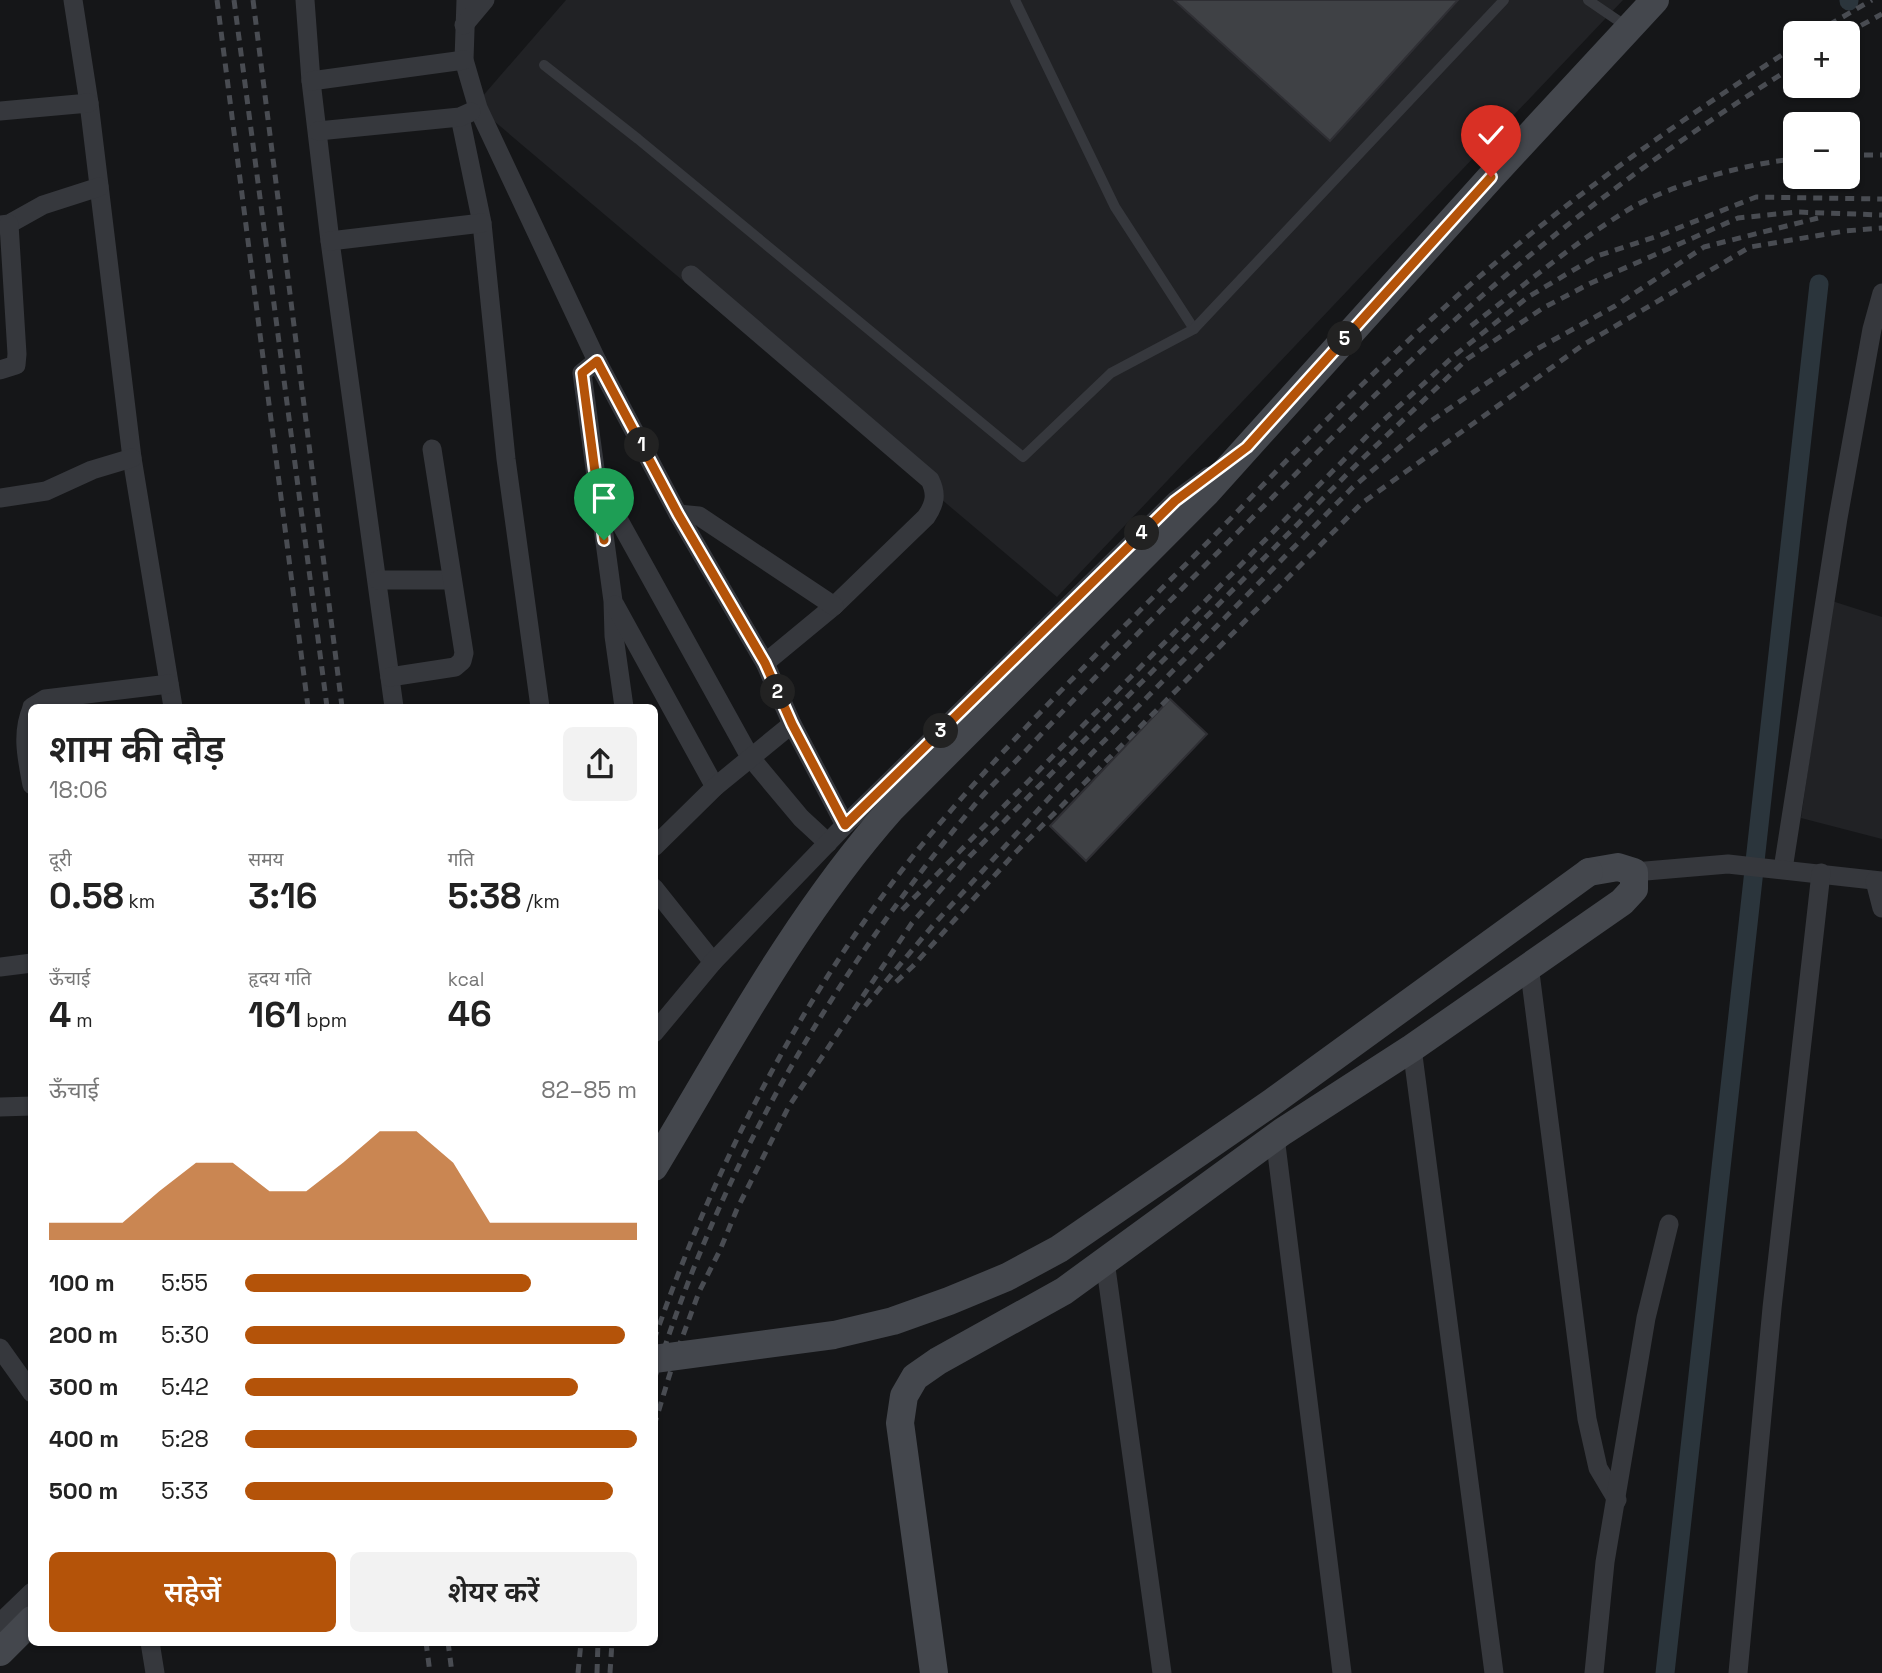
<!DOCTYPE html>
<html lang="hi">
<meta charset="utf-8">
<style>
body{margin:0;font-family:"Space Grotesk","Noto Sans Devanagari",sans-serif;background:#f2f2f2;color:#222;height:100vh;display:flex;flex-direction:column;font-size:26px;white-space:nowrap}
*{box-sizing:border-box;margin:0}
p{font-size:23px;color:#767676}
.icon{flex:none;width:38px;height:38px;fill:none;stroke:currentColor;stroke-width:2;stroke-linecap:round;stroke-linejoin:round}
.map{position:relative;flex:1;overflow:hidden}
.drawer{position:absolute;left:28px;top:704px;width:630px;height:942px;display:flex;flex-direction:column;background:#fff;border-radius:10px;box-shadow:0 2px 5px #0004}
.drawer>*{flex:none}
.controls{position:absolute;left:1783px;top:21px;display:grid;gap:14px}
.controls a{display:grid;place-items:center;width:77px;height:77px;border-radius:10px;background:#fff;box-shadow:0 2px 5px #0004;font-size:35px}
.pin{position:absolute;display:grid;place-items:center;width:60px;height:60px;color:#fff;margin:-72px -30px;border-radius:50% 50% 50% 0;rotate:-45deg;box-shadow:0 0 7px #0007}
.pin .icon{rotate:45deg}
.km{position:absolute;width:35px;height:35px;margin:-18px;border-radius:50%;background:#222;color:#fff;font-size:19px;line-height:35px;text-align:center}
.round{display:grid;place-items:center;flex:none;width:74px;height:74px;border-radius:10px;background:#f2f2f2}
.head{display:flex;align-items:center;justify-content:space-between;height:119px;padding:0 21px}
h1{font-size:38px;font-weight:600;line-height:52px}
.figures{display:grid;grid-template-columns:repeat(3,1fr);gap:10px;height:119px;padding:7px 21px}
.figures div{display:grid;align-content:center}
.figures b{font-size:35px;font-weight:600}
.figures small{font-size:19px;font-weight:400}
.figures p{font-size:19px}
.chart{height:196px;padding:14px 21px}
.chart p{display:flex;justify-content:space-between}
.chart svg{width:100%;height:126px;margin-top:7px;fill:#b45309;opacity:.7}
.primary-button{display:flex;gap:14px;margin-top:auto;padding:14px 21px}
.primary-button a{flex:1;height:80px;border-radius:10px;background:#b45309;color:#fff;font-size:28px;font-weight:600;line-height:80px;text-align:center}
.primary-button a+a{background:#f2f2f2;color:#222}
ul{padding:0 21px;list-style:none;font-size:23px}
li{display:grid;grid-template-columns:112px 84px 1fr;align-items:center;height:52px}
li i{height:18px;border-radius:9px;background:#b45309}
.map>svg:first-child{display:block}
</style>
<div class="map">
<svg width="1882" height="1673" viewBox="0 0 1882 1673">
<rect width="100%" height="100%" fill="#151618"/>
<!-- built -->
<g fill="#212225">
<path d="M 566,0 L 1623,0 L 1057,597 L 475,105 Z"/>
<path d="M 1832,601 L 1882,617 L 1882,839 L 1801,818 Z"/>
</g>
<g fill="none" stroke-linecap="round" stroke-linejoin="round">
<!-- canal -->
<g stroke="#2b353c" stroke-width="19">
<path d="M 1849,1 L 1849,0"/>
<path d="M 1665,1673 L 1819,284"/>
</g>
</g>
<!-- building -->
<g fill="#3f4145" stroke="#2f2f34" stroke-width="2">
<path d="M 1174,0 L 1458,0 L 1330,141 Z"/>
<path d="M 1170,699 L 1207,734 L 1086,861 L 1050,826 Z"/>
</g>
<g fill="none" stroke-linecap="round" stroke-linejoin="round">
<!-- lane -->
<g stroke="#36383d" stroke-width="10">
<path d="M 1015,0 L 1115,207 L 1194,329"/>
<path d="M 1588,0 L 1626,26"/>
<path d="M 544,65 L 638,139 L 1023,457 L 1111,373 L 1194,329 L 1504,0"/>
</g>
<!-- street -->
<g stroke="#36383d" stroke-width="19">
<path d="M 73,0 L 89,103 L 132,458 L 173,707"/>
<path d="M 305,0 L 311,81 L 330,241 L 394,707"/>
<path d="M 466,0 L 464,60 L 478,108 L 597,361 L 678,514 L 765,663 L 792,724 L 845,825"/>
<path d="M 464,25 L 485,0"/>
<path d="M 311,81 L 464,60"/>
<path d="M 0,111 L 89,103"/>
<path d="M 460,117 L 482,223 L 506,459 L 540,707"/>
<path d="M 318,131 L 460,117 L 471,112"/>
<path d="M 0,225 L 9,224 L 43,205 L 99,187"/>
<path d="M 330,241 L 482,223"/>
<path d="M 691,275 L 930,480 C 937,494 935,504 926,517 L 834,606 L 765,663"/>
<path d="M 597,361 L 582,373 L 613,601 L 614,636 L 624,707"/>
<path d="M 0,370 L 16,365 L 17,354 L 9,224"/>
<path d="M 596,479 L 750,757 L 801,818 L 828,843"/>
<path d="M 0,498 L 46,491 L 92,470 L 132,458"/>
<path d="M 678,514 L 699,516 L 834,606"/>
<path d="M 378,580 L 452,580"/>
<path d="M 615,605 L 715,787"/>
<path d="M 390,677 L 455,667 L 462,661 L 464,653 L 432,449"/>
<path d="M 32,707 L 45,699 L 169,684"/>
<path d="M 32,708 C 21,733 27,759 32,785"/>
<path d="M 654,847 L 715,787 L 792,724"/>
<path d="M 1783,869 L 1838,518 L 1872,329 L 1882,293"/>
<path d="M 1634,872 L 1728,864 L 1882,881"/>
<path d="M 1875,881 L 1882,908"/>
<path d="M 654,888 L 713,962"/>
<path d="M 1529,965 L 1587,1419 L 1598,1468 L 1617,1500"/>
<path d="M 0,967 L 32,963"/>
<path d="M 654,1033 L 713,962 L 845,825 L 1175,501 L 1209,476"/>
<path d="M 1412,1048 L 1494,1673"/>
<path d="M 0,1107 L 32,1106"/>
<path d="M 1275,1137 L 1342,1673"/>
<path d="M 1105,1261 L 1162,1673"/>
<path d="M 0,1348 L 32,1393"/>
<path d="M 0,1623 L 32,1592"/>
<path d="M 150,1642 L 155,1673"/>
<path d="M 1594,1673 L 1605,1562 L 1646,1318 L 1669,1224"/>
<path d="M 1738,1673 L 1772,1308 L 1821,873"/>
</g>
<!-- secondary -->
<g stroke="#44474d" stroke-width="28">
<path d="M 654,1167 C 728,1044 797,915 892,808 L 1206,493 L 1491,177 L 1655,0"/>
<path d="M 0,1652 L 32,1620"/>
<path d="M 934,1673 L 900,1423 L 904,1396 L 915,1377 L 938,1361 L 1064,1291 L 1282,1132 L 1412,1048 L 1622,902 L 1634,889 L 1634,872 L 1618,867 L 1589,872"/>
</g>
<!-- rail -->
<g stroke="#494c52" stroke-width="5" stroke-dasharray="9 7" stroke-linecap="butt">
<path d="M 217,0 L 308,707"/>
<path d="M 234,0 L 327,707"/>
<path d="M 253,0 L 342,707"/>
<path d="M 1815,33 L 1872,0"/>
<path d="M 1847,33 L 1882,14"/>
<path d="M 1848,155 L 1882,155"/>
<path d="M 1471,326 C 1523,286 1575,242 1631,208 C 1673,184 1747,163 1796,159"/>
<path d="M 902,910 L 1375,428 L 1455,355 L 1528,297 L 1597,256 L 1658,236 L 1756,197 L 1882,199"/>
<path d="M 896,982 L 913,966 L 1014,854 L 1362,503 L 1583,345 L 1750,247 L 1845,231 L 1882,228"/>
<path d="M 865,1006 L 935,923 L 1061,785 L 1352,488 L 1428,423 L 1537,349 L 1615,306 L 1704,247 L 1818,218"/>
<path d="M 654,1340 C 715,1164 803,992 921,846 C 1008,740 1108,643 1205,545 C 1277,471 1347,396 1423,327 C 1537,221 1665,129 1796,46"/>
<path d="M 654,1380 C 721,1166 829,980 972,808 C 991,785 1013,765 1033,743 C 1100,671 1169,602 1238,532 C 1303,467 1367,401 1434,339 C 1545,236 1668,145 1796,65"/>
<path d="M 654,1426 L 675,1357 L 699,1292 L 720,1250 L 737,1209 L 789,1106 L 912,923 L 970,856 L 1361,460 L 1467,359 L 1543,308 L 1591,283 L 1738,218 L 1797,212 L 1882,215"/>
<path d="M 426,1642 L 430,1673"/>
<path d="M 448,1642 L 452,1673"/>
<path d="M 578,1673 L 581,1642"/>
<path d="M 597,1673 L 598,1642"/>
<path d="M 610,1673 L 612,1642"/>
</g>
<!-- secondary-bridge -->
<path stroke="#44474d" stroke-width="28" d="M 654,1359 L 834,1335 L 893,1321 L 949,1301 L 1007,1277 L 1059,1249 L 1271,1103 L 1589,872"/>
</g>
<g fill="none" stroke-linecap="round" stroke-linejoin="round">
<defs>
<path id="route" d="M 604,540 L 582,373 L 597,361 L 678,514 L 765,663 L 792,724 L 845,825 L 1175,501 L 1247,447 L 1491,177"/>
</defs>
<!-- route casing -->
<use href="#route" stroke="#fff" stroke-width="14"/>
<!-- route -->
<use href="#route" stroke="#b45309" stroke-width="9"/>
</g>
</svg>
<div class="controls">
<a>+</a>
<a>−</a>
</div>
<div class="pin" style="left:604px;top:540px;background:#1e9e55"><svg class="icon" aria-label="arrive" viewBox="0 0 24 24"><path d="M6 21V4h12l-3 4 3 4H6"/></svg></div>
<div class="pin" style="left:1491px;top:177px;background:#d93025"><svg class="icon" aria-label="check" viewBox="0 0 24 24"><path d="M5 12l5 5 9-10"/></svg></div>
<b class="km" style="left:642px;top:445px">1</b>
<b class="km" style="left:778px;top:692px">2</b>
<b class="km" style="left:941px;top:731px">3</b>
<b class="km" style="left:1142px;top:533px">4</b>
<b class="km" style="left:1345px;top:339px">5</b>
<section class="drawer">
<div class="head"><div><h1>शाम की दौड़</h1><p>18:06</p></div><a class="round"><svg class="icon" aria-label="share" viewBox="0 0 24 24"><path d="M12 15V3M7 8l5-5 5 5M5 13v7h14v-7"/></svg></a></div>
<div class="figures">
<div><p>दूरी</p><b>0.58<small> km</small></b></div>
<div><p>समय</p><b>3:16</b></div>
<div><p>गति</p><b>5:38<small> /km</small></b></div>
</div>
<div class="figures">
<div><p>ऊँचाई</p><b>4<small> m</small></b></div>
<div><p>हृदय गति</p><b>161<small> bpm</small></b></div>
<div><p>kcal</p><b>46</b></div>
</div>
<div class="chart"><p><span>ऊँचाई</span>82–85 m</p>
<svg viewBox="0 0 160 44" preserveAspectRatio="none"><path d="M0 44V38L10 38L20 38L30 27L40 17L50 17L60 27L70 27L80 17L90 6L100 6L110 17L120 38L130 38L140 38L150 38L160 38V44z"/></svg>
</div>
<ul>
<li><b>100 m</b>5:55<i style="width:73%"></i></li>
<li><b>200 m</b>5:30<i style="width:97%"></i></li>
<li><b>300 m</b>5:42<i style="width:85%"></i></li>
<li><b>400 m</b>5:28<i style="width:100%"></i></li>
<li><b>500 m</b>5:33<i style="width:94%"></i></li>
</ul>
<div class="primary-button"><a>सहेजें</a><a>शेयर करें</a></div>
</section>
</div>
